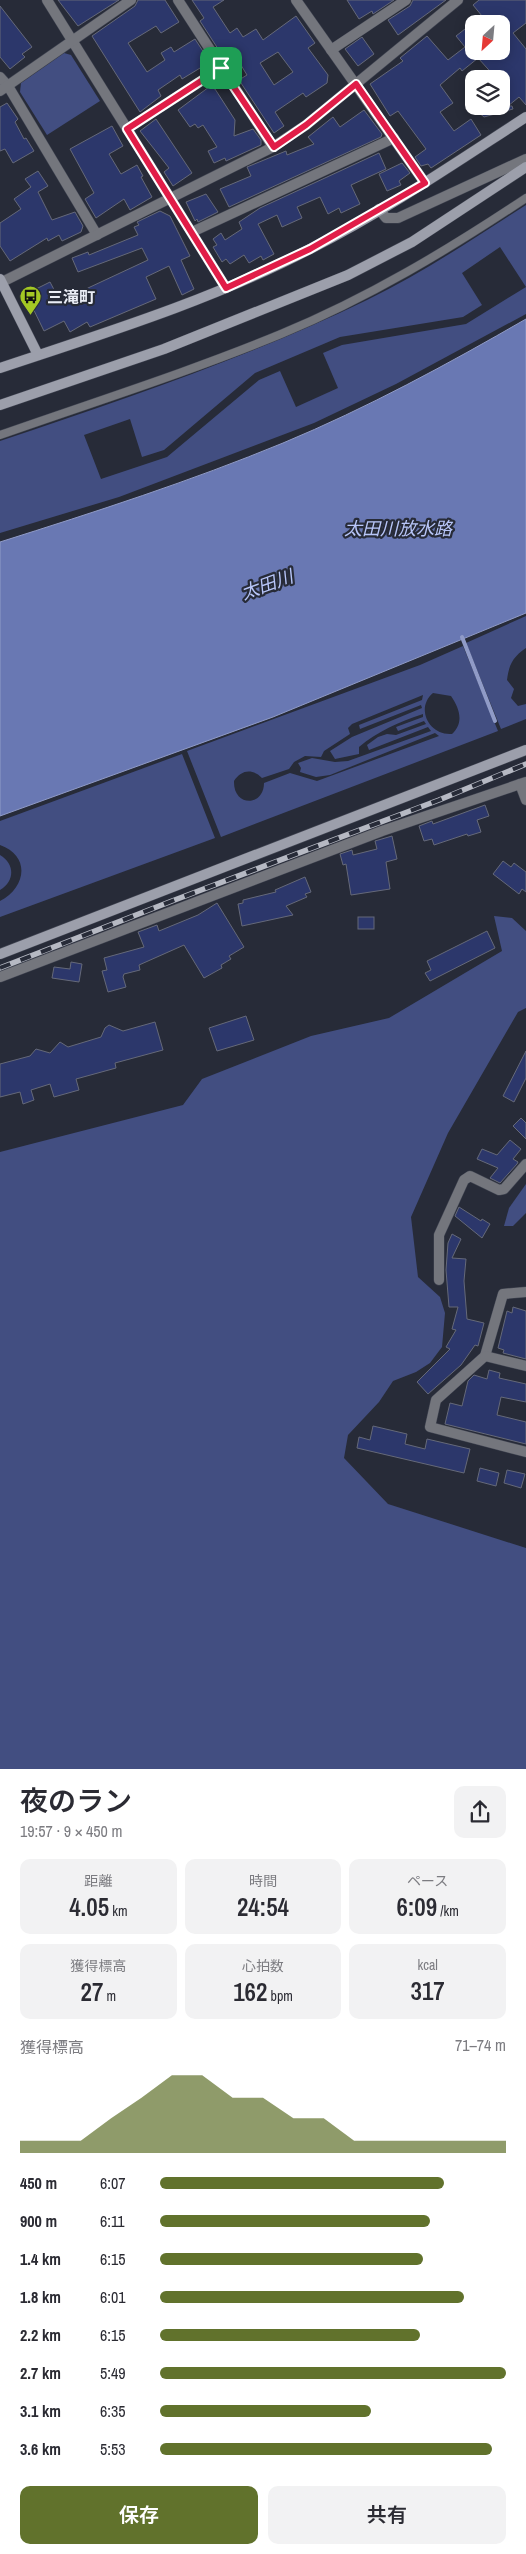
<!DOCTYPE html>
<html lang="ja">
<meta charset="utf-8">
<style>
body{margin:0;font-family:"Archivo Narrow","Noto Sans JP",sans-serif;background:#f2f2f3;color:#2b2b33;height:100vh;display:flex;flex-direction:column;font-size:19px;white-space:nowrap}
*{box-sizing:border-box;margin:0}
p{font-size:16px;color:#7c7c81}
.icon{flex:none;width:28px;height:28px;fill:none;stroke:currentColor;stroke-width:2;stroke-linecap:round;stroke-linejoin:round}
.map{position:relative;height:1769px;overflow:hidden}
.panel{display:flex;flex-direction:column;background:#fff;flex:1}
.panel>*{flex:none}
.needle{width:32px;rotate:206deg}
.fabs{position:absolute;left:465px;top:15px;display:grid;gap:10px}
.fabs a{display:grid;place-items:center;width:45px;height:45px;border-radius:10px;background:#fff;box-shadow:0 2px 12px #0003;font-size:25px}
.pin{position:absolute;display:grid;place-items:center;width:42px;height:42px;color:#fff;margin:-21px;border-radius:10px;box-shadow:0 2px 8px #0006}
.round{display:grid;place-items:center;flex:none;width:52px;height:52px;border-radius:10px;background:#f2f2f3}
.headline{display:flex;align-items:center;justify-content:space-between;height:85px;padding:0 20px}
h1{font-size:28px;font-weight:600;line-height:38px}
.stats{display:grid;grid-template-columns:repeat(3,1fr);gap:8px;height:85px;padding:5px 20px}
.stats div{display:grid;align-content:center;border-radius:10px;background:#f2f2f3;text-align:center}
.stats b{font-size:25px;font-weight:600}
.stats small{font-size:14px;font-weight:400}
.stats p{font-size:14px}
.chart{height:140px;padding:10px 20px}
.chart p{display:flex;justify-content:space-between}
.chart svg{width:100%;height:90px;margin-top:5px;fill:#61722c;opacity:.7}
.cta{display:flex;gap:10px;margin-top:auto;padding:10px 20px}
.cta a{flex:1;height:58px;border-radius:10px;background:#61722c;color:#fff;font-size:20px;font-weight:600;line-height:58px;text-align:center}
.cta a+a{background:#f2f2f3;color:#2b2b33}
ul{padding:0 20px;list-style:none;font-size:16px}
li{display:grid;grid-template-columns:80px 60px 1fr;align-items:center;height:38px}
li i{height:12px;border-radius:6px;background:#61722c}
.map>svg:first-child{display:block}
</style>
<div class="map">
<svg width="526" height="1769" viewBox="0 0 526 1769">
<rect width="100%" height="100%" fill="#272b38"/>
<!-- green -->
<g fill="#424e81" fill-rule="evenodd">
<path d="M 64,53 L 71,55 L 100,101 L 47,135 L 20,92 L 21,83 Z"/>
<path d="M 526,205 L 526,314 L 396,384 L 314,423 L 119,497 L 0,533 L 0,441 C 124,399 249,357 367,300 C 423,273 474,238 526,205 ZM 500,247 L 526,287 L 466,324 L 342,345 L 323,353 L 338,388 L 296,407 L 280,371 L 259,380 L 167,457 L 101,479 L 84,435 L 130,419 L 142,457 L 164,450 L 255,373 L 340,337 L 463,317 L 482,305 L 462,273 Z"/>
<path d="M 526,616 L 526,648 C 513,657 509,664 507,680 L 514,689 L 511,698 L 518,706 L 526,704 L 526,719 L 501,729 L 466,643 Z"/>
<path d="M 463,646 L 498,731 L 221,837 L 187,751 L 420,665 ZM 433,693 L 451,696 C 460,709 464,723 452,734 C 429,736 415,708 433,693 ZM 423,695 L 422,700 L 359,725 L 360,729 L 421,705 L 422,708 L 352,737 L 330,751 L 335,759 L 359,754 L 359,747 C 378,731 399,722 423,714 L 423,717 L 396,727 L 398,731 L 424,721 L 426,724 L 396,735 L 387,734 L 378,737 L 367,745 L 369,750 L 428,727 L 431,731 L 348,761 L 335,762 L 312,758 L 298,763 L 301,768 L 300,772 L 316,777 L 330,775 L 435,733 L 439,736 L 317,781 L 290,773 L 264,783 C 264,807 233,807 234,781 C 241,770 252,768 262,778 L 289,769 L 294,762 L 305,756 L 321,757 L 324,751 L 350,734 L 348,728 L 352,724 Z"/>
<path d="M 182,754 L 215,838 L 0,917 L 0,901 C 26,888 31,856 0,845 L 0,821 Z"/>
<path d="M 0,855 C 15,864 15,881 0,890 Z"/>
<path d="M 494,916 L 512,918 L 526,931 L 526,1008 L 518,1012 L 448,1133 L 411,1217 L 418,1277 L 440,1297 L 445,1313 L 442,1347 L 430,1363 L 416,1372 L 393,1381 L 379,1402 L 348,1435 L 344,1458 L 388,1504 L 526,1548 L 526,1769 L 0,1769 L 0,1152 L 183,1105 L 202,1079 L 311,1036 L 389,1018 L 502,951 Z"/>
<path d="M 526,1184 L 526,1213 L 513,1226 L 504,1226 L 509,1208 Z"/>
</g>
<!-- water -->
<path fill="#6978b3" stroke="#909bc7" d="M 526,319 L 526,613 L 273,717 L 0,816 L 0,542 C 95,512 191,481 283,443 C 367,408 448,364 526,319 Z"/>
<g fill="none" stroke-linecap="round" stroke-linejoin="round">
<!-- stream -->
<path stroke="#909bc7" stroke-width="4" d="M 462,637 L 495,721"/>
</g>
<!-- building -->
<g fill="#2c376b" stroke="#656979" fill-rule="evenodd">
<path d="M 58,0 L 119,0 L 78,26 Z"/>
<path d="M 138,0 L 165,0 L 179,22 L 161,33 L 156,26 L 128,43 L 147,72 L 165,60 L 161,53 L 171,47 L 174,52 L 195,39 L 210,62 L 182,79 L 180,75 L 158,90 L 161,96 L 140,112 L 92,36 L 135,6 Z"/>
<path d="M 192,0 L 224,0 L 213,7 L 230,33 L 237,28 L 243,37 L 256,29 L 263,40 L 296,16 L 315,43 L 308,48 L 328,75 L 327,83 L 306,97 L 303,93 L 275,112 L 284,126 L 274,133 L 239,80 L 247,75 L 233,52 L 225,57 L 222,55 L 200,21 L 204,18 ZM 278,52 L 293,72 L 274,85 L 260,63 Z"/>
<path d="M 347,0 L 394,0 L 373,14 L 372,11 L 359,19 Z"/>
<path d="M 413,0 L 446,0 L 398,35 L 388,20 L 410,6 Z"/>
<path d="M 479,0 L 526,0 L 526,23 L 513,33 L 526,49 L 526,105 L 519,97 L 508,106 L 512,106 L 513,109 L 484,117 L 471,106 L 501,106 L 501,79 L 497,79 L 478,58 L 462,71 L 460,68 L 440,85 L 453,103 L 440,112 L 454,131 L 471,119 L 481,135 L 431,168 L 428,164 L 421,166 L 415,157 L 426,149 L 398,111 L 390,116 L 370,84 L 403,61 L 400,58 L 427,36 L 448,60 L 465,47 L 456,36 L 465,29 L 474,39 L 474,51 L 501,51 L 501,24 L 490,24 L 482,16 L 473,5 Z"/>
<path d="M 0,6 L 32,47 L 22,54 L 25,57 L 10,69 L 0,57 Z"/>
<path d="M 362,37 L 374,54 L 358,66 L 345,49 Z"/>
<path d="M 209,87 L 215,89 L 235,120 L 234,136 L 253,129 L 261,140 L 261,145 L 226,161 L 225,158 L 214,163 L 208,151 L 217,147 L 203,125 L 198,128 L 195,124 L 190,127 L 178,110 Z"/>
<path d="M 7,103 L 18,119 L 15,122 L 24,139 L 26,138 L 34,151 L 13,163 L 5,149 L 0,151 L 0,107 Z"/>
<path d="M 364,110 L 382,134 L 381,137 L 229,207 L 220,189 L 251,176 L 247,167 L 286,151 L 287,155 L 314,144 L 308,137 L 333,117 L 340,127 Z"/>
<path d="M 156,119 L 192,173 L 173,186 L 164,172 L 169,168 L 140,131 Z"/>
<path d="M 112,126 L 123,146 L 109,154 L 121,174 L 137,165 L 143,176 L 141,177 L 152,197 L 130,210 L 124,199 L 96,218 L 85,199 L 94,193 L 70,149 Z"/>
<path d="M 379,153 L 386,169 L 351,185 L 360,204 L 341,213 L 339,208 L 328,214 L 320,197 L 297,207 L 302,218 L 282,227 L 277,215 L 258,224 L 274,254 L 263,260 L 261,256 L 249,263 L 244,255 L 230,264 L 226,259 L 222,262 L 213,247 L 217,245 L 213,239 L 221,233 L 225,240 L 242,229 L 239,222 L 260,208 Z"/>
<path d="M 402,163 L 410,173 L 399,181 L 401,185 L 387,191 L 379,174 Z"/>
<path d="M 38,171 L 48,186 L 38,192 L 52,220 L 75,212 L 83,226 L 81,232 L 62,241 L 59,235 L 48,241 L 47,238 L 10,261 L 0,246 L 0,223 L 21,209 L 14,199 L 31,187 L 25,179 Z"/>
<path d="M 206,194 L 218,212 L 198,222 L 197,219 L 195,221 L 186,202 Z"/>
<path d="M 160,211 L 170,216 L 190,256 L 181,260 L 194,289 L 182,295 L 169,266 L 146,277 L 156,299 L 90,327 L 87,322 L 70,332 L 64,321 L 44,331 L 26,294 L 50,282 L 60,301 L 69,296 L 71,298 L 88,288 L 148,260 L 142,248 L 78,272 L 72,258 L 88,252 L 89,255 L 138,235 L 134,227 L 139,225 L 137,222 Z"/>
<path d="M 485,805 L 489,816 L 477,820 L 481,832 L 468,836 L 467,834 L 434,845 L 432,839 L 424,841 L 419,826 L 432,821 L 433,824 Z"/>
<path d="M 392,836 L 397,859 L 386,862 L 390,889 L 351,895 L 346,864 L 343,865 L 340,854 L 352,850 L 353,855 L 377,849 L 375,841 Z"/>
<path d="M 503,861 L 511,867 L 514,863 L 526,872 L 526,892 L 522,889 L 519,894 L 493,874 Z"/>
<path d="M 305,877 L 311,892 L 305,894 L 307,897 L 286,906 L 293,915 L 242,926 L 238,904 L 243,903 L 243,900 L 276,892 L 275,890 Z"/>
<path d="M 217,903 L 244,947 L 229,956 L 231,959 L 221,965 L 222,968 L 204,978 L 184,945 L 139,965 L 140,970 L 124,974 L 123,977 L 126,987 L 108,992 L 102,971 L 107,970 L 104,958 L 144,947 L 138,932 L 157,925 L 159,931 L 198,915 Z"/>
<rect x="358" y="917" width="16" height="12"/>
<path d="M 487,931 L 495,948 L 430,981 L 425,973 L 431,970 L 427,961 Z"/>
<path d="M 71,962 L 82,964 L 79,982 L 52,978 L 54,967 L 70,969 Z"/>
<path d="M 246,1016 L 254,1040 L 217,1051 L 209,1028 Z"/>
<path d="M 155,1022 L 163,1050 L 115,1063 L 116,1068 L 76,1079 L 79,1090 L 54,1097 L 50,1084 L 31,1090 L 34,1100 L 23,1104 L 20,1092 L 0,1097 L 0,1064 L 30,1056 L 36,1049 L 50,1053 L 60,1042 L 68,1047 L 101,1037 L 105,1028 L 109,1025 L 123,1031 Z"/>
<path d="M 526,1051 L 526,1078 L 514,1102 L 503,1096 Z"/>
<path d="M 521,1118 L 526,1123 L 526,1139 L 513,1126 Z"/>
<path d="M 510,1140 L 521,1149 L 513,1159 L 518,1162 L 517,1164 L 500,1183 L 490,1178 L 498,1168 L 477,1159 L 482,1149 L 497,1155 Z"/>
<path d="M 459,1207 L 481,1221 L 482,1219 L 490,1224 L 482,1238 L 455,1216 Z"/>
<path d="M 452,1234 L 461,1239 L 452,1258 L 466,1259 L 464,1281 L 467,1319 L 484,1323 L 478,1346 L 475,1345 L 461,1365 L 428,1394 L 417,1382 L 450,1349 L 446,1347 L 456,1330 L 452,1329 L 458,1307 L 449,1307 L 446,1270 L 448,1243 Z"/>
<path d="M 513,1307 L 526,1311 L 526,1359 L 503,1353 L 504,1350 L 498,1348 L 507,1311 L 512,1313 Z"/>
<path d="M 489,1370 L 500,1373 L 499,1378 L 526,1384 L 526,1402 L 501,1397 L 497,1415 L 526,1422 L 526,1444 L 445,1424 L 450,1403 L 462,1406 L 468,1381 L 474,1375 L 487,1379 Z"/>
<path d="M 373,1426 L 407,1434 L 405,1444 L 425,1449 L 427,1439 L 470,1449 L 464,1473 L 357,1448 L 359,1437 L 370,1440 Z"/>
<path d="M 480,1468 L 499,1473 L 496,1486 L 477,1481 Z"/>
<path d="M 507,1470 L 525,1474 L 521,1488 L 504,1483 Z"/>
</g>
<g fill="none" stroke-linecap="round" stroke-linejoin="round">
<defs>
<path id="lane" d="M 0,435 C 94,402 189,372 281,334 C 368,298 448,250 526,198"/>
<g id="street">
<path d="M 47,0 L 226,288"/>
<path d="M 178,0 L 273,147"/>
<path d="M 296,0 L 425,183"/>
<path d="M 331,50 L 406,0"/>
<path d="M 0,77 L 8,86 L 97,235"/>
<path d="M 0,91 L 131,0"/>
<path d="M 127,129 L 221,68"/>
<path d="M 379,209 L 386,218 L 398,218 L 526,159"/>
<path d="M 192,232 L 394,138"/>
<path d="M 0,283 L 273,147 L 306,125 L 458,0"/>
<path d="M 520,784 L 526,800"/>
<path d="M 0,977 L 382,831 L 526,782"/>
<path d="M 439,1280 L 439,1235 L 464,1180 L 470,1176 L 499,1190 L 504,1189 L 526,1164"/>
<path d="M 526,1292 L 503,1294 L 485,1356 L 436,1400 L 430,1427 L 526,1452"/>
<path d="M 485,1356 L 526,1366"/>
</g>
<g id="secondary">
<path d="M 0,279 L 38,355"/>
<path d="M 0,368 C 105,333 212,300 310,249 C 385,211 455,163 526,117"/>
<path d="M 0,405 L 164,349 L 348,275 L 412,242 L 526,167"/>
<path d="M 0,954 L 526,750"/>
</g>
</defs>
<!-- lane casing -->
<use href="#lane" stroke="#424653" stroke-width="9"/>
<!-- street casing -->
<use href="#street" stroke="#424653" stroke-width="11"/>
<!-- secondary casing -->
<use href="#secondary" stroke="#424653" stroke-width="11"/>
<!-- lane -->
<use href="#lane" stroke="#74767d" stroke-width="8"/>
<!-- street -->
<use href="#street" stroke="#74767d" stroke-width="10"/>
<!-- secondary -->
<use href="#secondary" stroke="#9c9fab" stroke-width="10"/>
<defs>
<path id="rail" d="M 0,968 L 172,901 L 439,800 L 526,764"/>
</defs>
<!-- rail casing -->
<use href="#rail" stroke="#b6b9c3" stroke-width="5.5"/>
<!-- rail -->
<use href="#rail" stroke="#272b38" stroke-width="4" stroke-dasharray="11" stroke-linecap="butt"/>
</g>
<g fill="none" stroke-linecap="round" stroke-linejoin="round">
<defs>
<path id="route" d="M 221,68 L 274,147 L 306,125 L 356,84 L 425,183 L 310,249 L 226,288 L 127,129 Z"/>
</defs>
<!-- route casing -->
<use href="#route" stroke="#fff" stroke-width="10"/>
<!-- route -->
<use href="#route" stroke="#e11d48" stroke-width="6"/>
</g>
<!-- icons -->
<defs>
<symbol id="bus-pin" viewBox="-11 -11 22 30"><path d="M0 17L-7.5 6A9.5 9.5 0 1 1 7.5 6Z" fill="#a4c824" stroke="#272b38"/><path d="M-5-6H5V4H4V6H2V4H-2V6H-4V4H-5ZM-3.5-4V0h7V-4ZM-3.5 1.2v1.5H-2V1.2ZM2 1.2v1.5H3.5V1.2Z" fill="#111"/></symbol>
</defs>
<g fill-rule="evenodd">
<use href="#bus-pin" x="18" y="284" width="25" height="34"/>
</g>
<g text-anchor="middle" stroke-width="4.5" stroke-linejoin="round" paint-order="stroke">
<!-- poi labels -->
<g font-size="16" font-weight="bold" fill="#eaedf6" stroke="#272b38" text-anchor="start">
<text x="47" y="303">三滝町</text>
</g>
<!-- water labels -->
<g font-size="18" font-style="italic" fill="#b8c6f9" stroke="#272b38">
<text x="398" y="535">太田川放水路</text>
<text transform="translate(267 585) rotate(-20)" y="6">太田川</text>
</g>
</g>
</svg>
<div class="fabs">
<a><svg class="needle" viewBox="-14 -14 28 28"><path d="M0-13l5 13h-10z" fill="#e53935"/><path d="M0 13l5-13h-10z" fill="#7c7c81"/></svg></a>
<a><svg class="icon" aria-label="layers" viewBox="0 0 24 24"><path d="M12 4l9 5-9 5-9-5zM3 14l9 5 9-5"/></svg></a>
</div>
<div class="pin" style="left:221px;top:68px;background:#1e9e55"><svg class="icon" aria-label="arrive" viewBox="0 0 24 24"><path d="M6 21V4h12l-3 4 3 4H6"/></svg></div>
</div>
<section class="panel">
<div class="headline"><div><h1>夜のラン</h1><p>19:57 · 9 × 450 m</p></div><a class="round"><svg class="icon" aria-label="share" viewBox="0 0 24 24"><path d="M12 15V3M7 8l5-5 5 5M5 13v7h14v-7"/></svg></a></div>
<div class="stats">
<div><p>距離</p><b>4.05<small> km</small></b></div>
<div><p>時間</p><b>24:54</b></div>
<div><p>ペース</p><b>6:09<small> /km</small></b></div>
</div>
<div class="stats">
<div><p>獲得標高</p><b>27<small> m</small></b></div>
<div><p>心拍数</p><b>162<small> bpm</small></b></div>
<div><p>kcal</p><b>317</b></div>
</div>
<div class="chart"><p><span>獲得標高</span>71–74 m</p>
<svg viewBox="0 0 160 44" preserveAspectRatio="none"><path d="M0 44V38L10 38L20 38L30 27L40 17L50 6L60 6L70 17L80 17L90 27L100 27L110 38L120 38L130 38L140 38L150 38L160 38V44z"/></svg>
</div>
<ul>
<li><b>450 m</b>6:07<i style="width:82%"></i></li>
<li><b>900 m</b>6:11<i style="width:78%"></i></li>
<li><b>1.4 km</b>6:15<i style="width:76%"></i></li>
<li><b>1.8 km</b>6:01<i style="width:88%"></i></li>
<li><b>2.2 km</b>6:15<i style="width:75%"></i></li>
<li><b>2.7 km</b>5:49<i style="width:100%"></i></li>
<li><b>3.1 km</b>6:35<i style="width:61%"></i></li>
<li><b>3.6 km</b>5:53<i style="width:96%"></i></li>
</ul>
<div class="cta"><a>保存</a><a>共有</a></div>
</section>
